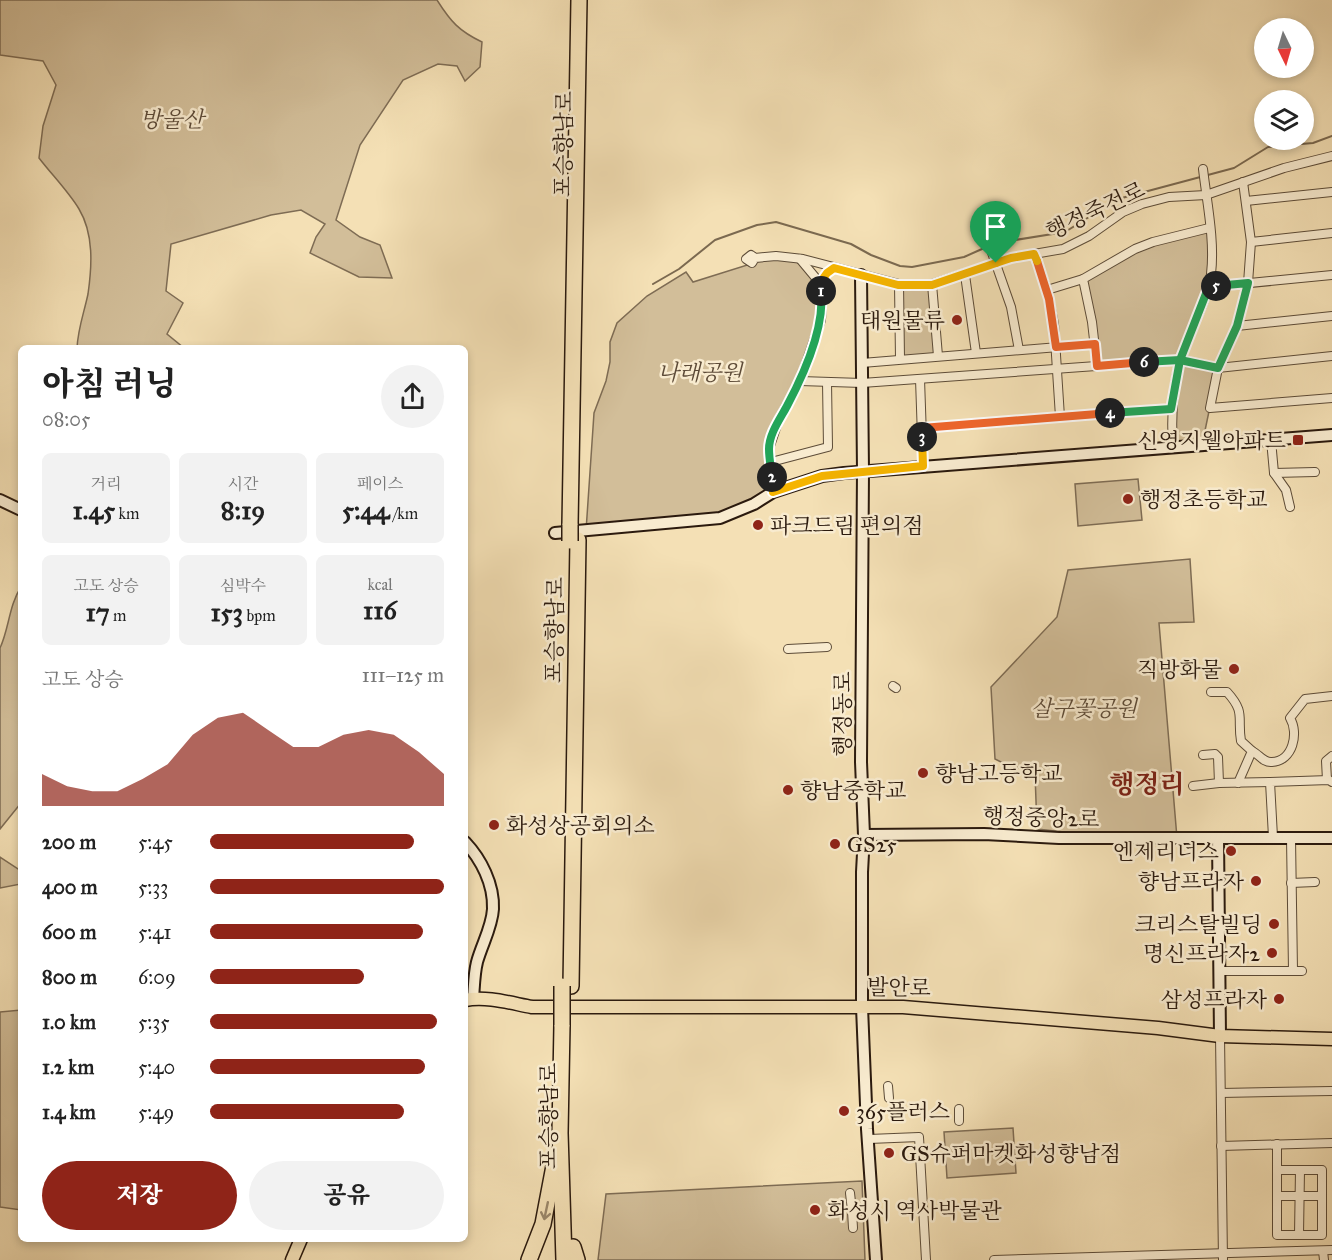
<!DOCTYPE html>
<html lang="ko">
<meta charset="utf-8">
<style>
body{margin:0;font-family:"IM FELL Great Primer","Noto Serif KR",serif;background:#f2f2f2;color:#222;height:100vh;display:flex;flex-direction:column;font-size:22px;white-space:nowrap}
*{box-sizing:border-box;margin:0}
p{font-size:20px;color:#767676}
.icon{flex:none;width:33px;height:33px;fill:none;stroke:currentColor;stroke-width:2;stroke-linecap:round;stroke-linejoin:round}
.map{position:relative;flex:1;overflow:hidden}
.side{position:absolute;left:18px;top:345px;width:450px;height:897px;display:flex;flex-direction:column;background:#fff;border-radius:9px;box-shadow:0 3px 9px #0003}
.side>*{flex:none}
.needle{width:39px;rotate:175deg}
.tools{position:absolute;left:1254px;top:18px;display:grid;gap:12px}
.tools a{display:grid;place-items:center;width:60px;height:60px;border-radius:50%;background:#fff;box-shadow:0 3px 9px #0003;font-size:30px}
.pin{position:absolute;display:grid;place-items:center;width:51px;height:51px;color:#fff;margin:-62px -26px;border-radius:50% 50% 50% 0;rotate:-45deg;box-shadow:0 0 6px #0007}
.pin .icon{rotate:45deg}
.km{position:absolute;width:30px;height:30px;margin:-15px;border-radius:50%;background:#222;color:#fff;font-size:16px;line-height:30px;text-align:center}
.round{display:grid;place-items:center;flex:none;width:63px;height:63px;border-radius:32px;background:#f2f2f2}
.head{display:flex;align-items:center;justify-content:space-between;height:102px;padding:0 24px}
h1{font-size:33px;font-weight:800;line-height:45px}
.figures{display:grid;grid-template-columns:repeat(3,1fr);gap:9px;height:102px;padding:6px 24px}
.figures div{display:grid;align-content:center;border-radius:9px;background:#f2f2f2;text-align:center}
.figures b{font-size:26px;font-weight:800}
.figures small{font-size:16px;font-weight:400}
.figures p{font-size:16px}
.chart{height:168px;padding:12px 24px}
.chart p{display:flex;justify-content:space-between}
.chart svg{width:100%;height:108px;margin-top:6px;fill:#8f2418;opacity:.7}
.cta{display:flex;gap:12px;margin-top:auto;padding:12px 24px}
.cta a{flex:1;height:69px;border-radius:36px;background:#8f2418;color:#fff;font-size:24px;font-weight:800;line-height:69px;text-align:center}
.cta a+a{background:#f2f2f2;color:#222}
ul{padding:0 24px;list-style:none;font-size:20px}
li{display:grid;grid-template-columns:96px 72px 1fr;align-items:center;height:45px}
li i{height:15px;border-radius:8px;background:#8f2418}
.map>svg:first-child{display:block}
</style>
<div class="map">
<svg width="1332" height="1260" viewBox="0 0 1332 1260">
<rect width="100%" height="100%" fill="#f4e0b5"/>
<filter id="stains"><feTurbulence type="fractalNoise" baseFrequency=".00333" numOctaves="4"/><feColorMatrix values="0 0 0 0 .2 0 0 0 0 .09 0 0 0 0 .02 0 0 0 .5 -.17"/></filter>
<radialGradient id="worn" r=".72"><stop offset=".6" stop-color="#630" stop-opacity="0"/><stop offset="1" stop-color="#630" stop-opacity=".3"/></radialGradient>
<!-- green -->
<g fill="#d2be99" stroke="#7e6c54" stroke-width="1.5">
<path d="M 0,0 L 437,0 C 451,22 459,31 482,42 L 480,67 L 465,81 L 457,66 L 438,64 L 403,80 L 360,145 L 336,220 L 360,237 L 380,245 L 392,278 L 359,277 L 310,253 L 316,237 L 325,224 L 301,210 L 271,215 L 171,244 L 166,291 L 183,303 L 167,334 L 184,348 L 77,348 C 78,328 84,313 88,294 C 92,266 94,234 79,209 C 68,191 52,175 39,158 L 43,126 L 56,85 L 43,61 L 0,55 Z"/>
<path d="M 1209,228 L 1211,274 L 1180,359 L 1218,368 L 1202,445 L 1173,447 L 1180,360 L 1097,366 L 1083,279 L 1135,249 Z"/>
<path d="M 776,256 L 799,259 L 820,283 L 821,320 L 769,449 L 773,492 L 735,512 L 586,531 L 594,413 L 606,381 L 610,362 L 610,342 L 617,323 L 647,296 L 686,272 L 693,282 Z"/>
<path d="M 899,284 L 932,284 L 938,356 L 900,359 Z"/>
<path d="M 1138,479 L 1142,520 L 1078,526 L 1075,484 Z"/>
<path d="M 1190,559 L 1194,622 L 1159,623 L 1177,838 L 1127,839 L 1037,829 L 1035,773 L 1003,763 L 995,759 L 991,687 L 1057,617 L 1068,570 Z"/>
<path d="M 21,587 L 21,803 L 0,829 L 0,648 C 9,629 9,605 21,587 Z"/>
<path d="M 0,857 L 21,871 L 21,884 L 0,888 Z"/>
<path d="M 21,1010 L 21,1210 L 0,1207 L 0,1012 Z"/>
<path d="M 1013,1128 L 1016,1173 L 947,1178 L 944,1132 Z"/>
<path d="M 862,1181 L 865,1260 L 598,1260 L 606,1194 Z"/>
</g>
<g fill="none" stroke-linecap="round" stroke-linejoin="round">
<!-- stream -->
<path stroke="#7b6950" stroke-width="2" d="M 653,284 L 679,269 L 715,240 L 757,225 L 776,222 L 851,244 L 871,255 L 900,266 L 912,267 L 964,257 L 982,249 L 1009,241 L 1065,232 L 1118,199 L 1234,168 L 1268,147 L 1313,143 L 1332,136"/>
<defs>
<g id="street">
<path d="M 1243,182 L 1251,242 L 1248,283 L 1237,326 L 1218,368 L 1210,408 L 1332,398"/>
<path d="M 1246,201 L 1332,192"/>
<path d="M 984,230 L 1011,307 L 1019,350"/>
<path d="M 1251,242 L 1332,233"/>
<path d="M 1034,254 L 1047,290 L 1083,279"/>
<path d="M 755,258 L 752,263 L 746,259 L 751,255 L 755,258 L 776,256 L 803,259 L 899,284 L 932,284 L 1011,258 L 1063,249 L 1089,236 L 1123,212 L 1142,204 L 1169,197 L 1206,195 L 1284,168 L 1332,156"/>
<path d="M 800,259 L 820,283"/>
<path d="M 965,275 L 976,353"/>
<path d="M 899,284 L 900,359"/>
<path d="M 932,284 L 938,356"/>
<path d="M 1209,287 L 1332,275"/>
<path d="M 1047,290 L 1054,324 L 1060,417 L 1171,409"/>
<path d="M 1237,326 L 1332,316"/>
<path d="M 862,363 L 1095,344"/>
<path d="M 1097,366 L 1092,322 L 1083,279 L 1135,249 L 1153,242 L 1209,228"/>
<path d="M 920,379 L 923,466"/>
<path d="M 800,381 L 862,383 L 1180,360 L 1218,368 L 1332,356"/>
<path d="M 922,428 L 1060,417"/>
<path d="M 1271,440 L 1274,473 L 1286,490 L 1290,507"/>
<path d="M 1173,447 C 1171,417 1172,390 1180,361 C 1188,331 1207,305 1211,274 C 1215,241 1207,203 1203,169"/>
<path d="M 771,462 L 828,447 L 827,382"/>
<path d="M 1274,473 L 1315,472"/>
<path d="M 773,492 L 769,449 L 779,419 L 800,381 L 821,320 L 822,304 L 820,283 L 827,273 L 834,268"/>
<path d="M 788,649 L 827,647"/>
<path d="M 893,686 L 896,688"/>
<path d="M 1211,692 L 1227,692 C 1246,713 1237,717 1241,741 L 1252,751 L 1238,783"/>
<path d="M 1252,751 C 1259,754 1263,763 1272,762 C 1293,761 1299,733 1290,718 L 1305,699 L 1332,696"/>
<path d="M 1203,755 L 1215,754 L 1218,757 L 1219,783"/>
<path d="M 1327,780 L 1326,761 L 1332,756"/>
<path d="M 1193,786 L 1219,783 L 1270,782"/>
<path d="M 1273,837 L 1270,782 L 1329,780 L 1332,782"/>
<path d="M 1291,838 L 1293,971"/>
<path d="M 1291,883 L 1315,882"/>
<path d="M 1220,971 L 1302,971"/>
<path d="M 1220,1036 L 1223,1260"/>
<path d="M 888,1086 L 889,1098"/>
<path d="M 1221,1093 L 1332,1091"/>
<path d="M 959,1109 L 959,1121"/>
<path d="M 869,1139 L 919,1137 L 926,1260"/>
<path d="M 1221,1146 L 1332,1143"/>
<path d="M 1277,1170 L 1322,1170 L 1322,1235 L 1277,1235 C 1277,1205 1277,1175 1277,1144"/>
<path d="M 850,1193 L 852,1211"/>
<path d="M 1277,1196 L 1322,1196"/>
<path d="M 853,1228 L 852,1211 L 873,1211"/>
<path d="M 1299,1235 L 1300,1170"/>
<path d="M 1323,1251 L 1324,1260"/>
<path d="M 994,1260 L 1332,1250"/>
</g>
<g id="secondary">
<path d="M 861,275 L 863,471 L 861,762 L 864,835 L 862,872 L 862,1007 L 867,1129 L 876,1260"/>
<path d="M 0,500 L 21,510"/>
<path d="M 555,533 L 720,518 L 754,504 L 773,492 L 822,476 L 844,473 L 1332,435"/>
<path d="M 864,835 L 984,834 L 1059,838 L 1332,838"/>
<path d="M 1218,838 L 1220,1036"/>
<path d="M 465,842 C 481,859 494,884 493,909 C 492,927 482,944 477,962 C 474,974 474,987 473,999"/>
</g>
<g id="primary">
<path d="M 465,1000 C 487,996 510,1003 532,1007 L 903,1007 L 1158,1028 L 1220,1036 L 1332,1039"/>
<path d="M 292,1260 L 301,1239"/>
</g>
<g id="highway">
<path d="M 570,525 L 579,0"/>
<path d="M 571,986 L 578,540"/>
<path d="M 562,1025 L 560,1133 L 564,1260"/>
<path d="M 573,1247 L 577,1260"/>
<path d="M 529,1260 L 543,1224 L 554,1166"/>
</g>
</defs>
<!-- street casing -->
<use href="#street" stroke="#5d4c38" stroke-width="10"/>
<!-- secondary casing -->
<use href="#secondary" stroke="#2b1a0e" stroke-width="14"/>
<!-- primary casing -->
<use href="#primary" stroke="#2b1a0e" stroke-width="15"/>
<!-- highway casing -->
<use href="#highway" stroke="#2b1a0e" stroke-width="18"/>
<!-- street -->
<use href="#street" stroke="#f8ebcf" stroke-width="8"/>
<!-- secondary -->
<use href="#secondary" stroke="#f8ebcf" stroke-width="10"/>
<!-- primary -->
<use href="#primary" stroke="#f4e0b5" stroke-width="12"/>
<!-- highway -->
<use href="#highway" stroke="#f4e0b5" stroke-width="15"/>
<defs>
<g id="highway-bridge">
<path d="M 570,525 L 570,541"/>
<path d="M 562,1025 L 562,986"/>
</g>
</defs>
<!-- highway-bridge casing -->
<use href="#highway-bridge" stroke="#2b1a0e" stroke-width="18" stroke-linecap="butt"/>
<!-- highway-bridge -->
<use href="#highway-bridge" stroke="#f4e0b5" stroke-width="15"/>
</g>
<!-- one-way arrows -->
<defs><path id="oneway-shaft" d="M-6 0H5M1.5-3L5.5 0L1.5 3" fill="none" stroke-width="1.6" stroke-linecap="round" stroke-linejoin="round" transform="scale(1.5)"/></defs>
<use stroke="#9a876a" href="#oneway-shaft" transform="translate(546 1211) rotate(102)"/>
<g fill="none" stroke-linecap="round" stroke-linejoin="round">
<defs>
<path id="split-1" d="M 821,291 L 820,283 L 827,273 L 834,268 L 898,285 L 932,285 L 996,263"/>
<path id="split-2" d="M 772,477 C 771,468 769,458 769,449 C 769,434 780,419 787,406 C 804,374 825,328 821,291"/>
<path id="split-3" d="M 772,477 L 773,492 L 822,476 L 923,466 L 922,437"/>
<path id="split-4" d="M 922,437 L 922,428 L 1110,413"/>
<path id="split-5" d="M 1110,413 L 1171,409 L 1180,360 L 1209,286 L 1216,286"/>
<path id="split-6" d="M 1144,362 L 1180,360 L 1218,368 L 1237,326 L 1248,283 L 1216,286"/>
<path id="split-7" d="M 1037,261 L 1049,299 L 1056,347 L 1095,344 L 1097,366 L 1144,362"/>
<path id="split-8" d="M 996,263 L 1011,258 L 1034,254 L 1037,261"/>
</defs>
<!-- split-1 casing -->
<use href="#split-1" stroke="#fff" stroke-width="12"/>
<!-- split-2 casing -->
<use href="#split-2" stroke="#fff" stroke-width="12"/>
<!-- split-3 casing -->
<use href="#split-3" stroke="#fff" stroke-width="12"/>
<!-- split-4 casing -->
<use href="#split-4" stroke="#fff" stroke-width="12"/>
<!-- split-5 casing -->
<use href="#split-5" stroke="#fff" stroke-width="12"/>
<!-- split-6 casing -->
<use href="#split-6" stroke="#fff" stroke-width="12"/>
<!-- split-7 casing -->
<use href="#split-7" stroke="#fff" stroke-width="12"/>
<!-- split-8 casing -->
<use href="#split-8" stroke="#fff" stroke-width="12"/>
<!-- split-1 -->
<use href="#split-1" stroke="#f5b400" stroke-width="8"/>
<!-- split-2 -->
<use href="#split-2" stroke="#22a559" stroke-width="8"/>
<!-- split-3 -->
<use href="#split-3" stroke="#f5b400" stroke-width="8"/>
<!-- split-4 -->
<use href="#split-4" stroke="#f0652b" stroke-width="8"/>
<!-- split-5 -->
<use href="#split-5" stroke="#22a559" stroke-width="8"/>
<!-- split-6 -->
<use href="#split-6" stroke="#22a559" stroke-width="8"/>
<!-- split-7 -->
<use href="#split-7" stroke="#f0652b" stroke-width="8"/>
<!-- split-8 -->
<use href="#split-8" stroke="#f5b400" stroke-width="8"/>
</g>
<!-- markers -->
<g fill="#8f2418" stroke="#f8ebcf" stroke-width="2">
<circle cx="957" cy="320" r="6"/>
<rect x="1292" y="434" width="12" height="12" rx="3"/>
<circle cx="1128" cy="499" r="6"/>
<circle cx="758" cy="525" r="6"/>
<circle cx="1234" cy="669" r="6"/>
<circle cx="923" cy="773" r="6"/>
<circle cx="788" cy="790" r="6"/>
<circle cx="494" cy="825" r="6"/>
<circle cx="835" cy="844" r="6"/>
<circle cx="1231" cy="851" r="6"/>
<circle cx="1256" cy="881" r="6"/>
<circle cx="1274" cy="924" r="6"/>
<circle cx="1272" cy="953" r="6"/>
<circle cx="1279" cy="999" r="6"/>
<circle cx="844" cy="1111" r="6"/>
<circle cx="889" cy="1153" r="6"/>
<circle cx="815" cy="1210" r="6"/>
</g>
<g text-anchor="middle" stroke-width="5" stroke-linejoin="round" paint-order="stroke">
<!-- park labels -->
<g font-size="22" font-style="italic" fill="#5d4b38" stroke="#f8ebcf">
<text x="172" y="127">방울산</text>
<text x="700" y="380">나래공원</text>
<text x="1084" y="716">살구꽃공원</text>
</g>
<!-- street labels -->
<g font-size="22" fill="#2b1a0e" stroke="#f8ebcf">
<text transform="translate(563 144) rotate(-89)" y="8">포승향남로</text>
<text transform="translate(1095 210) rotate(-25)" y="8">행정죽전로</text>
<text transform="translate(554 630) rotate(-89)" y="8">포승향남로</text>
<text transform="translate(842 714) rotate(-90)" y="8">행정동로</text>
<text transform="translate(1041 817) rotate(2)" y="8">행정중앙2로</text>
<text transform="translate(899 987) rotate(1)" y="8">발안로</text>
<text transform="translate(548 1116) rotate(-90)" y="8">포승향남로</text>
</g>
<!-- poi labels -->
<g font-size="22" fill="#2b1a0e" stroke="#f8ebcf" text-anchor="start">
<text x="945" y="328" text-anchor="end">태원물류</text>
<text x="1286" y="448" text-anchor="end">신영지웰아파트</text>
<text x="1140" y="507">행정초등학교</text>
<text x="770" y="533">파크드림 편의점</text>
<text x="1222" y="677" text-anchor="end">직방화물</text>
<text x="935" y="781">향남고등학교</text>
<text x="800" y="798">향남중학교</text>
<text x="506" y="833">화성상공회의소</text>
<text x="847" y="852">GS25</text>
<text x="1219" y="859" text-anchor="end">엔제리너스</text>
<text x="1244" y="889" text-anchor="end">향남프라자</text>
<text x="1262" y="932" text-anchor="end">크리스탈빌딩</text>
<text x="1260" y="961" text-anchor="end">명신프라자2</text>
<text x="1267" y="1007" text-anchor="end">삼성프라자</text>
<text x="856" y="1119">365플러스</text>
<text x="901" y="1161">GS슈퍼마켓화성향남점</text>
<text x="827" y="1218">화성시 역사박물관</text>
</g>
<!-- quarter labels -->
<g font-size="26" font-weight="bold" fill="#7a1f14" stroke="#f8ebcf">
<text x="1147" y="793">행정리</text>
</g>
</g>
<rect width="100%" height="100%" filter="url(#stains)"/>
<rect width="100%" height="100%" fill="url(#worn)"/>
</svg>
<div class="tools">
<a><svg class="needle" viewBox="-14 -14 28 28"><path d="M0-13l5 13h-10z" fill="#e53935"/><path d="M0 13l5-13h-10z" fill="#767676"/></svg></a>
<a><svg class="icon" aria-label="layers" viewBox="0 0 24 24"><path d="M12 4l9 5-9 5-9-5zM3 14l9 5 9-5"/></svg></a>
</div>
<div class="pin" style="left:996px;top:263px;background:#1e9e55"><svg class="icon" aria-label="arrive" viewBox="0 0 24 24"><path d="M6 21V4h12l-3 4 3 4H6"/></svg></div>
<b class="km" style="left:821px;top:291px">1</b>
<b class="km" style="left:772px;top:477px">2</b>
<b class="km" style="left:922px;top:437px">3</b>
<b class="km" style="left:1110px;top:413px">4</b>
<b class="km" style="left:1216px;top:286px">5</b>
<b class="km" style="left:1144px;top:362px">6</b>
<section class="side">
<div class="head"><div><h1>아침 러닝</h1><p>08:05</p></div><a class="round"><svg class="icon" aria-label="share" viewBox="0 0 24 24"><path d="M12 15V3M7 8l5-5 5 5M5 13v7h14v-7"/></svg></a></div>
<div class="figures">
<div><p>거리</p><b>1.45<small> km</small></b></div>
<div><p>시간</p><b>8:19</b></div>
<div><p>페이스</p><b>5:44<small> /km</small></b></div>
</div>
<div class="figures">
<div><p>고도 상승</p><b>17<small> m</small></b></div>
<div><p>심박수</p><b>153<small> bpm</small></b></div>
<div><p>kcal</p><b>116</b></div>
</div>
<div class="chart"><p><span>고도 상승</span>111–125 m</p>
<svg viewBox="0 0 160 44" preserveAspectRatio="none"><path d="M0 44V31L10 36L20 38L30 38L40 33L50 27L60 15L70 8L80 6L90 13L100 20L110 20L120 15L130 13L140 15L150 22L160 31V44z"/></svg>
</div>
<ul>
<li><b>200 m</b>5:45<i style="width:87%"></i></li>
<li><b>400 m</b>5:33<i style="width:100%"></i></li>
<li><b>600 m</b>5:41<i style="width:91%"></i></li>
<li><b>800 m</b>6:09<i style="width:66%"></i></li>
<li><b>1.0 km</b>5:35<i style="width:97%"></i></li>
<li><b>1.2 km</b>5:40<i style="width:92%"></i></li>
<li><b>1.4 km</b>5:49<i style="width:83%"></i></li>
</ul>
<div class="cta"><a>저장</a><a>공유</a></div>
</section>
</div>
